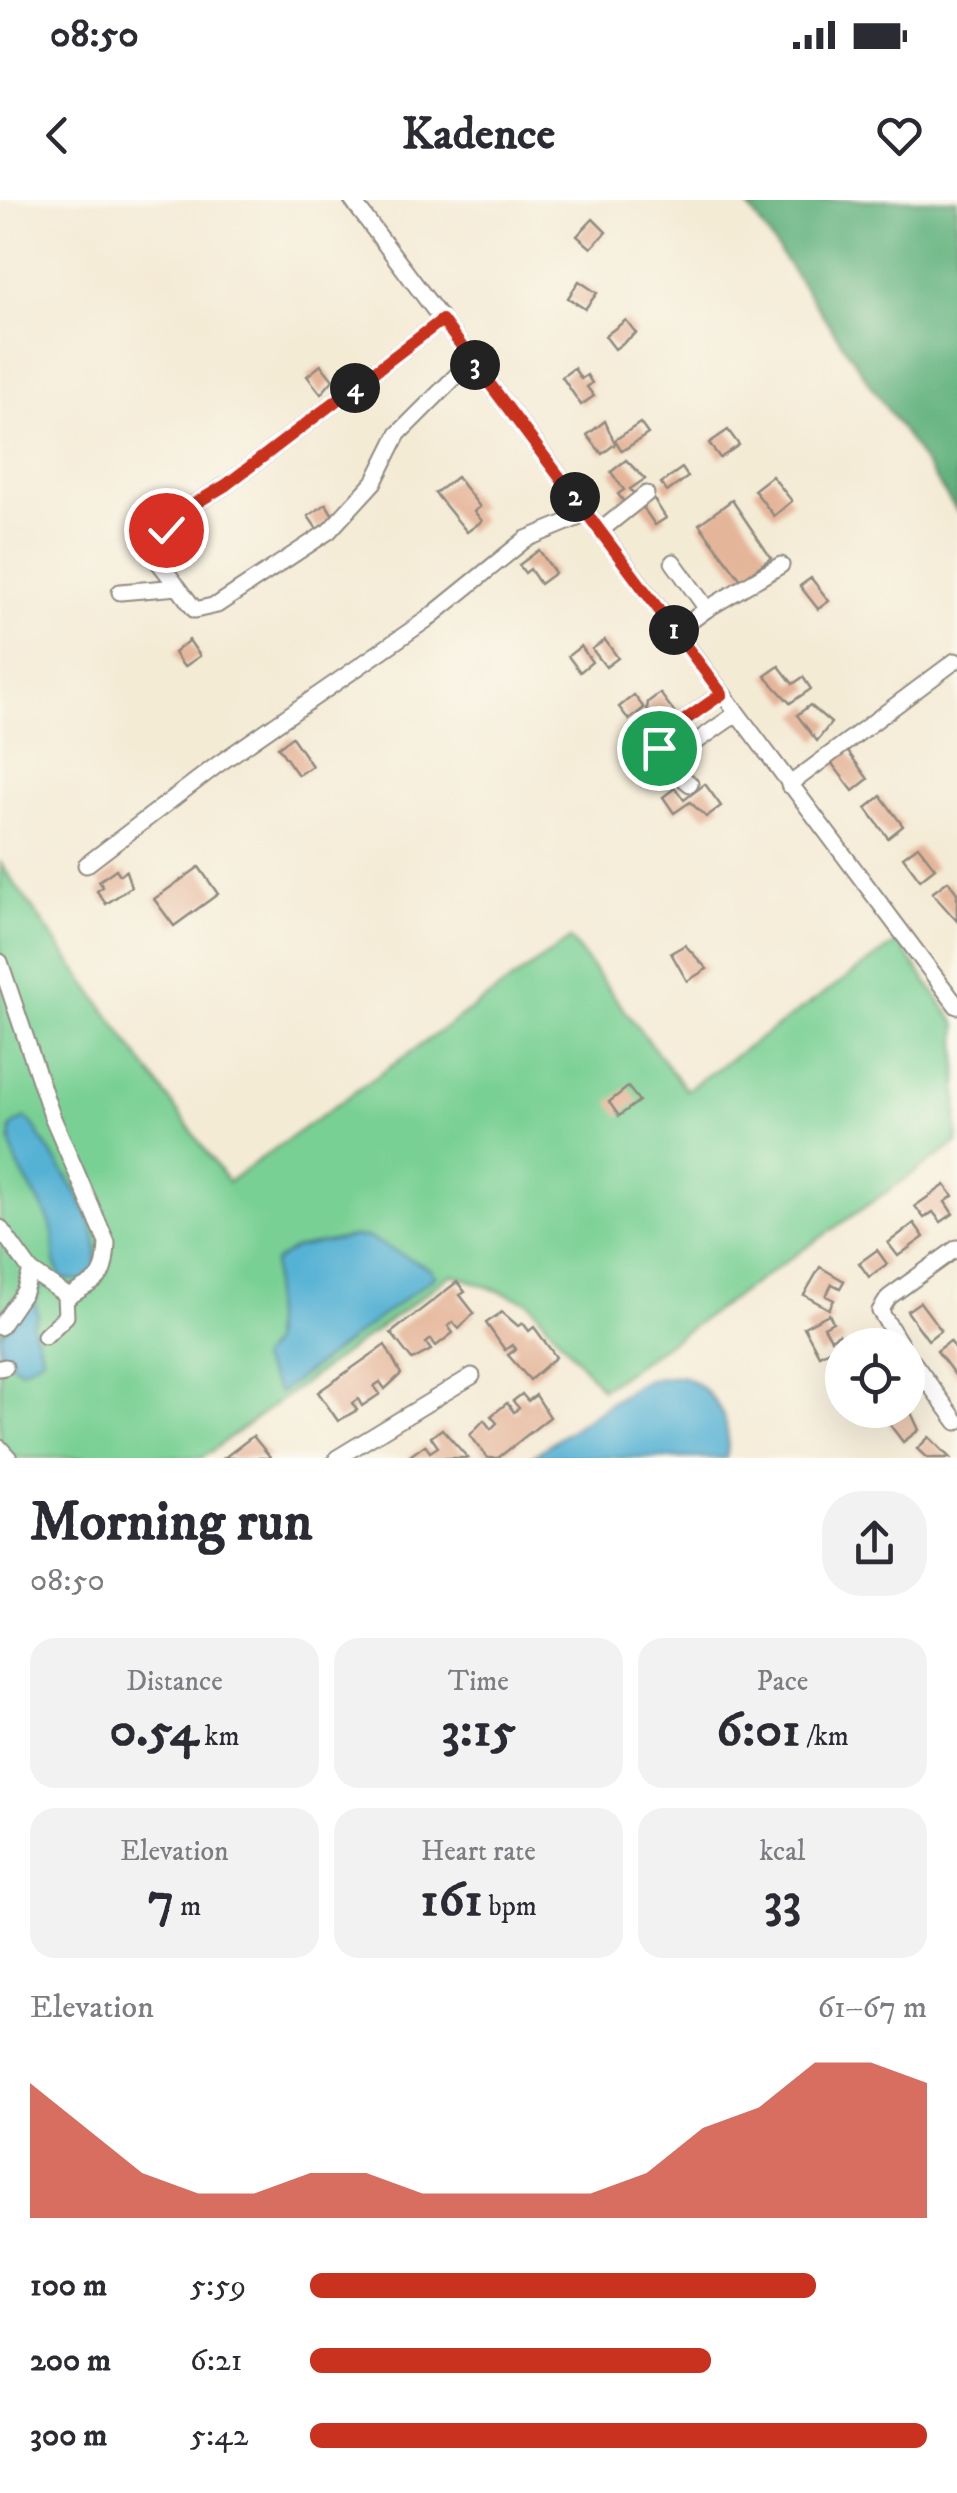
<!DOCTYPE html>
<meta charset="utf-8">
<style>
body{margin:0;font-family:"IM FELL DW Pica",serif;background:#f2f2f3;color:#2b2b33;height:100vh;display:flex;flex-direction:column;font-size:38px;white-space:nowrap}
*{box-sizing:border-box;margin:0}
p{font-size:32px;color:#7c7c81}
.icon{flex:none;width:55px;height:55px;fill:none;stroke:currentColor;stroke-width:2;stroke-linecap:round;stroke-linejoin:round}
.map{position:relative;height:1258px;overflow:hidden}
.drawer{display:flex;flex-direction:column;background:#fff;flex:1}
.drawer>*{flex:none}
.tools{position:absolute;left:825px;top:1128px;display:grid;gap:20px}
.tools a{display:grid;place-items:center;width:100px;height:100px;border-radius:50%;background:#fff;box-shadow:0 10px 40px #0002;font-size:50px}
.pin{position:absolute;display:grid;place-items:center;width:85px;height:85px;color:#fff;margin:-42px;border:5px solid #fff;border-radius:50%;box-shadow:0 2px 10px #0007}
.km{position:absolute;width:50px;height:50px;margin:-25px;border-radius:50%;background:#222;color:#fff;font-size:28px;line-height:50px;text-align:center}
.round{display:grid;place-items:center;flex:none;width:105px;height:105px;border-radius:40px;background:#f2f2f3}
.overview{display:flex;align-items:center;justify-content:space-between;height:170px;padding:0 30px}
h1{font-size:55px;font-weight:800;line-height:75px}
.figures{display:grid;grid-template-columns:repeat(3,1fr);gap:15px;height:170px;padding:10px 30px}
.figures div{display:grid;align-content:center;border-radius:25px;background:#f2f2f3;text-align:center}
.figures b{font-size:50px;font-weight:800}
.figures small{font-size:28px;font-weight:400}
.figures p{font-size:28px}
.chart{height:280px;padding:20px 30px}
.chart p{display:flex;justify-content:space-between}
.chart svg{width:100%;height:180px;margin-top:10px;fill:#c8321e;opacity:.7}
ul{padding:0 30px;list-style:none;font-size:32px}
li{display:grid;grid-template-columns:160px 120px 1fr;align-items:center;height:75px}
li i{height:25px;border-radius:12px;background:#c8321e}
.status{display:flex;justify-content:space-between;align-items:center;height:70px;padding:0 50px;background:#fff;direction:ltr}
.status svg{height:28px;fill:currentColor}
header{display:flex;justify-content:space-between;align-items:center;height:130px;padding:0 30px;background:#fff;font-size:45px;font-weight:800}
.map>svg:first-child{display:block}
</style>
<div class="status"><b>08:50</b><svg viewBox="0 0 49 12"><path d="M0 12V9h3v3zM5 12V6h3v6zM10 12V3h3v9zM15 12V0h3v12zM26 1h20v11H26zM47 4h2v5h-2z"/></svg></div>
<header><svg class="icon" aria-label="back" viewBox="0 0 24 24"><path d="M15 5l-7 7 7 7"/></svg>Kadence<svg class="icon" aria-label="heart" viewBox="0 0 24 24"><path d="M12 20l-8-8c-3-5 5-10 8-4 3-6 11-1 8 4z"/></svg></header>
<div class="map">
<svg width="957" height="1258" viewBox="0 0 957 1258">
<rect width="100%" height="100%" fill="#fbf7ec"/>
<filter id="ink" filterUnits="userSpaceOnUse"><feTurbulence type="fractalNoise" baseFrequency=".01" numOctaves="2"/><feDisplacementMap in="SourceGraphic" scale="20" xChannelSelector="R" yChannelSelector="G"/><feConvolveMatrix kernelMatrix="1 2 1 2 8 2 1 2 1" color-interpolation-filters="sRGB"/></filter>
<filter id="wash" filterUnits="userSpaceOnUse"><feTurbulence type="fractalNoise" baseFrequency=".0048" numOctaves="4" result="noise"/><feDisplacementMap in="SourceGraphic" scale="40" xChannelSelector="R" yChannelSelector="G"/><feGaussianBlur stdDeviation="2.25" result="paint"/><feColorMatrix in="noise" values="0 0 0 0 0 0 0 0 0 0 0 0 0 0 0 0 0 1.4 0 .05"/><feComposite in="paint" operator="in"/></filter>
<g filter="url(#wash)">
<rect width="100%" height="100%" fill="#f4ebd5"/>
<!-- green -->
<path fill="#79d094" stroke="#527e60" stroke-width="2.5" d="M 0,663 L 228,982 L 570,739 L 686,890 L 898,742 L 957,825 L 957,943 L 602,1189 L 529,1102 L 452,1074 L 202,1258 L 0,1258 Z"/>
<!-- forest -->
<path fill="#62b27e" stroke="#466e54" stroke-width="2.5" d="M 744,0 L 957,0 L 957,311 Z"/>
<!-- water -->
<g fill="#56b2d4" stroke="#406e80" stroke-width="2.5">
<path d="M 25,918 C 36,924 37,933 44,943 C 66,976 118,1042 87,1081 L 63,1079 C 48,1061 59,1041 49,1020 C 36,991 6,962 11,927 Z"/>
<path d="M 352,1037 L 367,1037 L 430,1069 L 435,1076 L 279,1193 L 259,1159 L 271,1144 L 274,1062 L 295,1048 Z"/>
<path d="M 38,1080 L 42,1082 L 35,1103 L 38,1115 L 32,1124 L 43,1157 L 21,1170 L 8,1160 L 0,1160 L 0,1135 L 29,1103 Z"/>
<path d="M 682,1176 C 715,1190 734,1222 726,1258 L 530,1258 L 635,1186 L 649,1179 Z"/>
</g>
<g id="blocks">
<!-- building -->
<g fill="#e5b59a">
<path d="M 593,19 L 606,32 L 591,48 L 577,36 Z"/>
<path d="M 579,81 L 597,93 L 585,109 L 568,98 Z"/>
<path d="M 626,120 L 636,133 L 615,149 L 605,136 Z"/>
<path d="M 321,165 L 333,180 L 321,194 L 307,176 Z"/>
<path d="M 574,168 L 581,179 L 587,175 L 592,183 L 587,187 L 594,196 L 581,205 L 562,177 Z"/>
<path d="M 605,221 L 615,244 L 602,254 L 587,235 Z"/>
<path d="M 640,223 L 648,234 L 622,251 L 615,240 Z"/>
<path d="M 728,230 L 739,245 L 720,258 L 709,243 Z"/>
<path d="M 626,260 L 645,279 L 630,289 L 634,294 L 624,302 L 618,294 L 624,290 L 611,272 Z"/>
<path d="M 682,268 L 688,277 L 667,292 L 661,283 Z"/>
<path d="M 772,276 L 792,301 L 774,316 L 754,290 Z"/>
<path d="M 457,277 L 480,307 L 474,311 L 482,321 L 467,332 L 435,293 Z"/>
<path d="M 652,296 L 666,318 L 655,325 L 640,303 Z"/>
<path d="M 732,300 L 771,358 L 741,380 L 699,324 Z"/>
<path d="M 326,304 L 334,317 L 317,329 L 308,316 Z"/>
<path d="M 539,350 L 555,373 L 540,384 L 530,369 L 525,373 L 519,365 Z"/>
<path d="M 811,378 L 829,401 L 818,409 L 800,386 Z"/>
<path d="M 189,440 L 200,456 L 184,467 L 174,453 Z"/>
<path d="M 605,440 L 618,458 L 606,467 L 592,449 Z"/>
<path d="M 581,446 L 592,462 L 580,472 L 568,456 Z"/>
<path d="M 779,466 L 793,484 L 803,477 L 811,489 L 790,503 L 765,476 Z"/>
<path d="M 660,493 L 675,513 L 663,522 L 647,509 L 648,502 Z"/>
<path d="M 634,495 L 644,508 L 629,520 L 619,507 Z"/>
<path d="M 810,505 L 831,523 L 817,541 L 797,515 Z"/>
<path d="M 292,537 L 312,566 L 298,575 L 278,547 Z"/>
<path d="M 846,549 L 868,579 L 853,591 L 830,561 Z"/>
<path d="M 705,584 L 721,606 L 706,617 L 690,602 L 674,613 L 663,597 L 675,588 L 684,600 Z"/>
<path d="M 881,596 L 903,626 L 888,638 L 866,608 Z"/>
<path d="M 918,646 L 935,668 L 920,680 L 903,657 Z"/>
<path d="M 199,667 L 218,694 L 174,726 L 154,699 Z"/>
<path d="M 116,669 L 120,675 L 126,671 L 131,687 L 106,704 L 97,691 L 103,687 L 99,681 Z"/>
<path d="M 948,681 L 957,693 L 957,721 L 932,693 Z"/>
<path d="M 685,745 L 707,769 L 687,781 L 671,753 Z"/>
<path d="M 628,887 L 639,901 L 619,916 L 609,902 Z"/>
<path d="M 945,985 L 953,996 L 945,1002 L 953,1014 L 941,1022 L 933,1012 L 924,1018 L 915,1006 Z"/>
<path d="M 914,1023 L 924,1037 L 898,1056 L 888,1043 Z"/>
<path d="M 877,1050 L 887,1064 L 869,1077 L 859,1063 Z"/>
<path d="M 820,1067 L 844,1081 L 840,1088 L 832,1084 L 826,1096 L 834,1100 L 829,1109 L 804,1095 Z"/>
<path d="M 457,1082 L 465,1092 L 460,1095 L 474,1113 L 459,1129 L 453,1122 L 448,1126 L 453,1133 L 436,1146 L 431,1139 L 426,1143 L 431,1150 L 412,1160 L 391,1133 Z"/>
<path d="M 920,1102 L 941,1130 L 928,1140 L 907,1111 Z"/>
<path d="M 502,1112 L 518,1126 L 523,1123 L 529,1131 L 534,1127 L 556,1157 L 530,1180 L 508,1155 L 516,1149 L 512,1145 L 505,1150 L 486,1123 Z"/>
<path d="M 829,1114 L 833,1122 L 824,1127 L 831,1139 L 839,1134 L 844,1142 L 819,1155 L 804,1127 Z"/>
<path d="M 950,1141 L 957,1151 L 957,1178 L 937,1151 Z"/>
<path d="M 385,1145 L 401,1174 L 385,1189 L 380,1182 L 374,1186 L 380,1194 L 362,1206 L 358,1199 L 352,1203 L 357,1210 L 338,1221 L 318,1192 Z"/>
<path d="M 522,1194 L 528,1201 L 536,1195 L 550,1217 L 498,1258 L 488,1258 L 470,1235 L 484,1220 L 491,1229 L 497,1223 L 491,1216 L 507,1203 L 514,1212 L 519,1208 L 513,1201 Z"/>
<path d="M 909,1208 L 919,1230 L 903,1242 L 884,1217 L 893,1210 Z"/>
<path d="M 442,1229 L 468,1258 L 407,1258 L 425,1245 L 430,1252 L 438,1247 L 431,1237 Z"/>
<path d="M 253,1236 L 271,1258 L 224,1258 Z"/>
<path d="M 929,1237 L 950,1258 L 927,1258 L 917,1249 Z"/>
</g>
</g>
</g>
<g filter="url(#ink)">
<use href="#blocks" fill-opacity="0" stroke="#908b80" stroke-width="2.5"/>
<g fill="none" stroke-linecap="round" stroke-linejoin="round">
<defs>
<g id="minor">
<path d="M 352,0 L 957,806"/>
<path d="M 600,331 L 646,294"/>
<path d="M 673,362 L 707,409 L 676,432"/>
<path d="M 178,387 L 156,359 L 166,330 L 186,309 L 226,285 L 442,120"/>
<path d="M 120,392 L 178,387 L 195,410 L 217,405 L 329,331 L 374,282 L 398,234 L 472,160"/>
<path d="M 707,409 L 781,365"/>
<path d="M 672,564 L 676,556 L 736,514"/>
<path d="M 690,584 L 678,574 L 658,539 L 721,494"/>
<path d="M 789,585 L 955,461"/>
<path d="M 86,665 L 217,565 L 426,420 L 526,339 L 587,314"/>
<path d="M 0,762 L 52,916 L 107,1043 C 105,1085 97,1077 69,1097 L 31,1071"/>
<path d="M 0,1028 L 31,1071 L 24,1092 L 0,1127"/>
<path d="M 45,1136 L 66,1116 L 65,1096"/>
<path d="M 901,1145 L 880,1111 L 889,1097 L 957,1048"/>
<path d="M 908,1155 L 957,1222"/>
<path d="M 0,1168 L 5,1167"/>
<path d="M 0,1248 L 9,1258"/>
<path d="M 337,1258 L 472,1176"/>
</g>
</defs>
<!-- minor casing -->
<use href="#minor" stroke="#908b80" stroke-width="19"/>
<!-- minor -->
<use href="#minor" stroke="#fff" stroke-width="15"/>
</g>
</g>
<g fill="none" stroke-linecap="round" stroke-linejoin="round" filter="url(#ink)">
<defs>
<path id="route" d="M 166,330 L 186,309 L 226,285 L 442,120 L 722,494 L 658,539 L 659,548"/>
</defs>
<!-- route casing -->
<use href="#route" stroke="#fff" stroke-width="20"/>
<!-- route -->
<use href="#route" stroke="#c8321e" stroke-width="12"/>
</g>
</svg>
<div class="tools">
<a><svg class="icon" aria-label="locate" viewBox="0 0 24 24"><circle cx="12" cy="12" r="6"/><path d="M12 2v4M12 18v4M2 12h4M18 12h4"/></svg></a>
</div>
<div class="pin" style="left:659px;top:548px;background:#1e9e55"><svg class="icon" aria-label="arrive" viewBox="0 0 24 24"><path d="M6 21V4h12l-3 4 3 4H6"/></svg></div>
<div class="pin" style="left:166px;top:330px;background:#d93025"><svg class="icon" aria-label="check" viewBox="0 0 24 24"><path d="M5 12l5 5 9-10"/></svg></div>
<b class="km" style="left:674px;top:430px">1</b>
<b class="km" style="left:575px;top:297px">2</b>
<b class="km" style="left:475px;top:165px">3</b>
<b class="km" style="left:355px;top:188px">4</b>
</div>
<section class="drawer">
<div class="overview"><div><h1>Morning run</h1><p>08:50</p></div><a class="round"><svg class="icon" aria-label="share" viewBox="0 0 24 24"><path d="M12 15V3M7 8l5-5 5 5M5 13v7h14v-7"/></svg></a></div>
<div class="figures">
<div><p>Distance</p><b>0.54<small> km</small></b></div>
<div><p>Time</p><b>3:15</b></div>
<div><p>Pace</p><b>6:01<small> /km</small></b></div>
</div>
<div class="figures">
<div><p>Elevation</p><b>7<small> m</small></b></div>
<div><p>Heart rate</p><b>161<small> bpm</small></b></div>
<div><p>kcal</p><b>33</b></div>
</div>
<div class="chart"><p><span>Elevation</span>61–67 m</p>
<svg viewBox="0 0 160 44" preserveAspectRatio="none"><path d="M0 44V11L10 22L20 33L30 38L40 38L50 33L60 33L70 38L80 38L90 38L100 38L110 33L120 22L130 17L140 6L150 6L160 11V44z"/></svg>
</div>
<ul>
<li><b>100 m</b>5:59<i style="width:82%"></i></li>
<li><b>200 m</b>6:21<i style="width:65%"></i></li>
<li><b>300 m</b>5:42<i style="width:100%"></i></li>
</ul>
</section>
